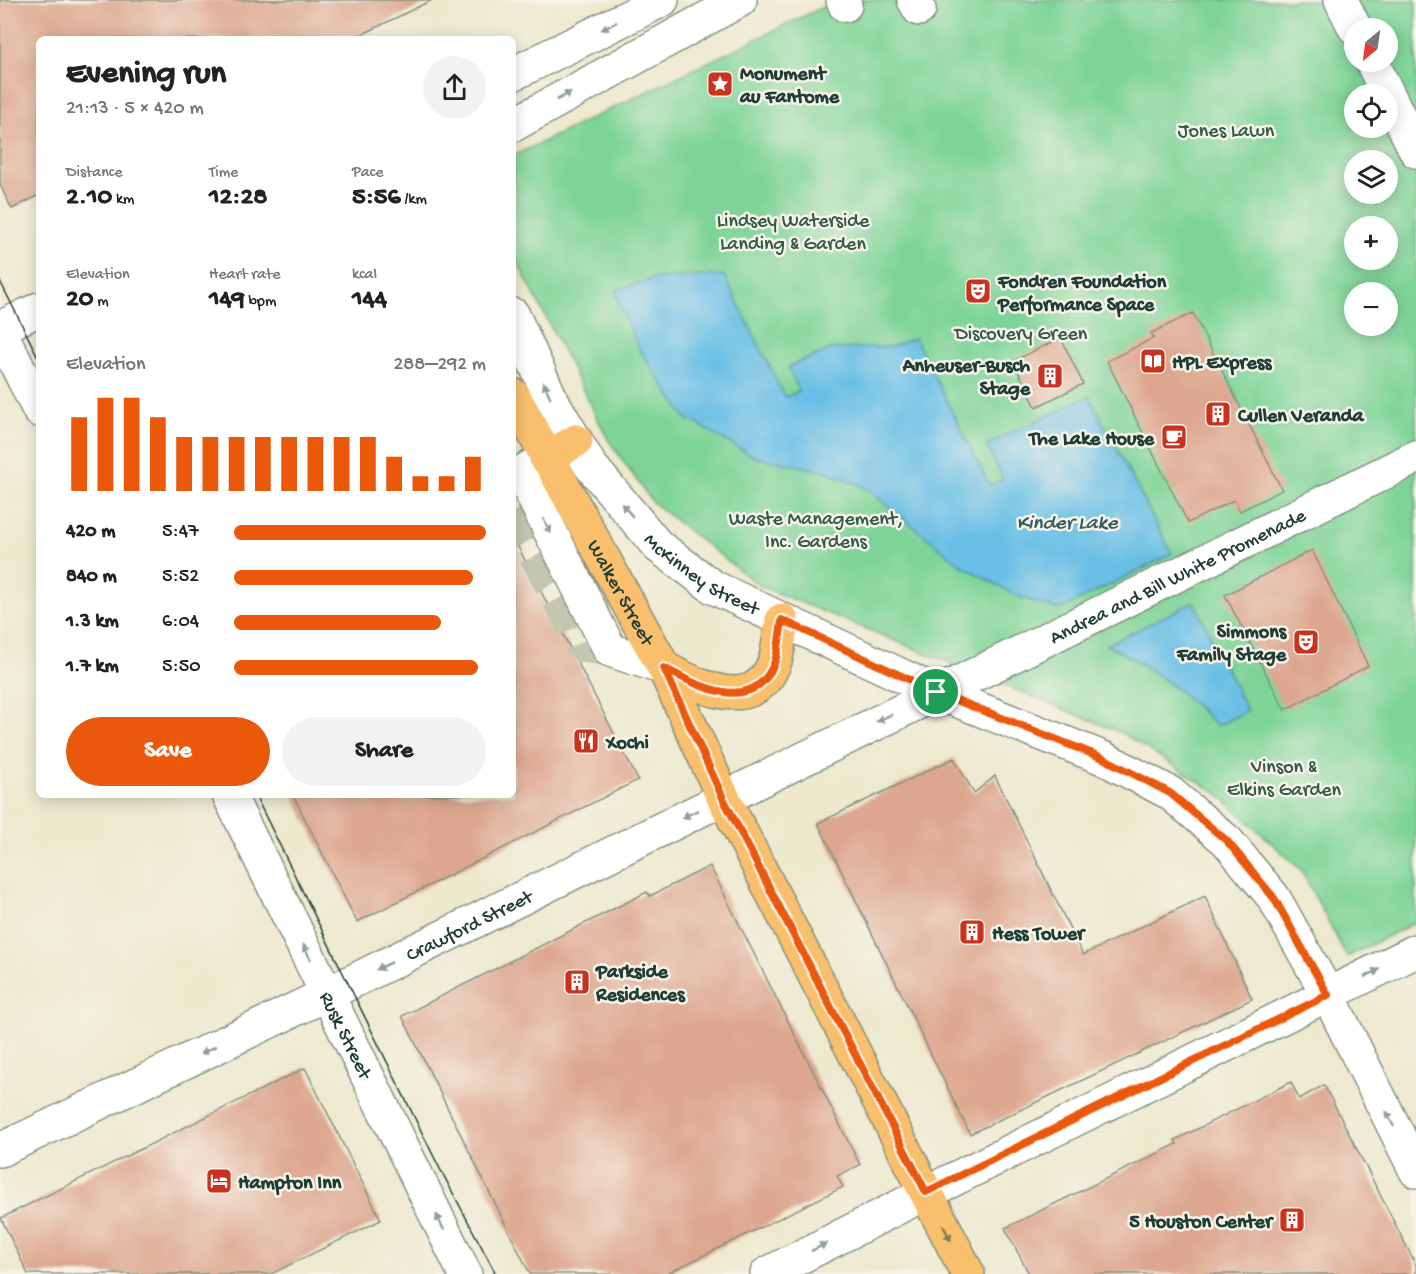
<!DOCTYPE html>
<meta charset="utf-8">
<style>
body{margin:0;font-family:"Gochi Hand",sans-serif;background:#f2f2f2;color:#222;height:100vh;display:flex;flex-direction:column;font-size:22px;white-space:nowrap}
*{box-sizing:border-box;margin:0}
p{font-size:20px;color:#767676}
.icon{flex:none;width:33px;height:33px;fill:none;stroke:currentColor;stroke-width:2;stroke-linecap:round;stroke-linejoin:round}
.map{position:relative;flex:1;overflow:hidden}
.drawer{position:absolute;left:36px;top:36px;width:480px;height:762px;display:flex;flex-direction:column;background:#fff;border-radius:9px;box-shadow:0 3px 15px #0003}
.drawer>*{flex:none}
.needle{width:39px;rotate:209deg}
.buttons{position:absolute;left:1344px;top:18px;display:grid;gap:12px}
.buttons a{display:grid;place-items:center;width:54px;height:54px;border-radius:50%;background:#fff;box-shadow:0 3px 15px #0003;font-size:30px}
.pin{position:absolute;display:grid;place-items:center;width:51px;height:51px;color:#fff;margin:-26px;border:3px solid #fff;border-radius:50%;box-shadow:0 2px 6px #0007}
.round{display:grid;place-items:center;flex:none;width:63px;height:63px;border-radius:32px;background:#f2f2f2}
.head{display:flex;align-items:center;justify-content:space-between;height:102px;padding:0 30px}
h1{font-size:33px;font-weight:700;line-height:45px}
.stats{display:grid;grid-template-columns:repeat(3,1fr);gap:9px;height:102px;padding:6px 30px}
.stats div{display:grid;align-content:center}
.stats b{font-size:26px;font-weight:700}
.stats small{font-size:16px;font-weight:400}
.stats p{font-size:16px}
.chart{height:168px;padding:12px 30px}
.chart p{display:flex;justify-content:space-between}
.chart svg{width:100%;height:108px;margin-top:6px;stroke:#ea580c;stroke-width:6}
.primary-button{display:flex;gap:12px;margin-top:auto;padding:12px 30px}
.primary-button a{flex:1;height:69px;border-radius:36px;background:#ea580c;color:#fff;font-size:24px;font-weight:700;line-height:69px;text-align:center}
.primary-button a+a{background:#f2f2f2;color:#222}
ul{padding:0 30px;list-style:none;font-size:20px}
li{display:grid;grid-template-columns:96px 72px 1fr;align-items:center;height:45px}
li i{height:15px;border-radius:8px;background:#ea580c}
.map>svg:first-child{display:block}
</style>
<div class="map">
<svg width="1416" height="1274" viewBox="0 0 1416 1274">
<rect width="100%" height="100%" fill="#f7f3e8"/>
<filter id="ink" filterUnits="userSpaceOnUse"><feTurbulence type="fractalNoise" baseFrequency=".0167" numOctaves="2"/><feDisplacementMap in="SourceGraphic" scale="12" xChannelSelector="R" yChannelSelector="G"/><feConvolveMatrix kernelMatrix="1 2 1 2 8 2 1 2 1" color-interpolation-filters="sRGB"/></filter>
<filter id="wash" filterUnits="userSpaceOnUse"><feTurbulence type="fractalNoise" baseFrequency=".008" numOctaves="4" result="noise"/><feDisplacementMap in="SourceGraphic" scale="24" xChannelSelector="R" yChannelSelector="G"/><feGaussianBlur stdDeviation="1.35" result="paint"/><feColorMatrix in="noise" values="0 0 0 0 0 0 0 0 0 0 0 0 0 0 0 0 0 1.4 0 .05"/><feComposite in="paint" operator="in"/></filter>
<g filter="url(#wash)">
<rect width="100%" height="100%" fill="#ede8ce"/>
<!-- green -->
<path fill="#7ed498" stroke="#4e8866" stroke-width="1.5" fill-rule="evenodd" d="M 837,0 L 1416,0 L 1416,922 L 1347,957 L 1301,870 L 1217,793 L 1122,733 L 760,586 L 653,503 L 609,441 L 513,253 L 513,156 ZM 1354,28 L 1388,28 L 1388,62 L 1354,62 ZM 1354,94 L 1388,94 L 1388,128 L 1354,128 ZM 1354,160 L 1388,160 L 1388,194 L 1354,194 ZM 1354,226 L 1388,226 L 1388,260 L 1354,260 ZM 1354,292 L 1388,292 L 1388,326 L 1354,326 Z"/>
<!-- water -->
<g fill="#69bfe6" stroke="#447e8d" stroke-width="1.5">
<path d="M 724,275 L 785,397 L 799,391 L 788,367 L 831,349 L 891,347 L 915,338 L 990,486 L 1003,479 L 986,445 L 1089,396 L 1172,554 L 1059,610 L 1017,596 L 961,565 L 866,488 L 829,472 L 754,457 L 685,417 L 640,351 L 619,304 L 616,290 L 655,278 Z"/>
<path d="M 1194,602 L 1247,711 L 1217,726 C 1184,692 1149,665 1106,645 Z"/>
</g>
<g id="blocks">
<!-- building -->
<g fill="#dda68e">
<path d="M 0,0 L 432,0 L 353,39 L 39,39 L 39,195 L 12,209 L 0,185 Z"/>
<path d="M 1193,313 L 1282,490 L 1240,511 L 1234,500 L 1188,523 L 1107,361 L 1154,338 L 1151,333 Z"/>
<path d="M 1061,338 L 1083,384 L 1036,407 L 1013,361 Z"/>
<path d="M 513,537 L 638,780 L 357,922 L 293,795 L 513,795 Z"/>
<path d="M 1312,550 L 1368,666 L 1285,710 L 1225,595 Z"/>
<path d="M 954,758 L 974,793 L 995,776 L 1083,955 L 1205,896 L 1252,999 L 970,1134 L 818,823 Z"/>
<path d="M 710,866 L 860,1165 L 837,1176 L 843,1187 L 666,1274 L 530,1274 L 402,1016 L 647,892 L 650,896 Z"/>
<path d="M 305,1068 L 381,1220 L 271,1274 L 28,1274 L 1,1218 Z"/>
<path d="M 1291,1082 L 1299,1099 L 1324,1085 L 1416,1265 L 1416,1274 L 1029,1274 L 1005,1228 L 1177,1144 L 1175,1140 Z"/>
</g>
</g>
</g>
<g filter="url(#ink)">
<use href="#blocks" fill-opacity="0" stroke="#869281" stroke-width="1.5"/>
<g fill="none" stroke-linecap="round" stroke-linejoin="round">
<!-- minor-tunnel -->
<path stroke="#c4c6af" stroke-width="33" stroke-dasharray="33 16" stroke-linecap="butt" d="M 513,512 L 583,646 L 610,650"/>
<defs>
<g id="minor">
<path d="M 843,0 L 845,5"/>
<path d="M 914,0 L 919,9"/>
<path d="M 1341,0 L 1355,28"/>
<path d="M 1372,62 L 1416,151"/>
<path d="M 513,74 L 662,0"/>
<path d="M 513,125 L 740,0"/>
<path id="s1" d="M 513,315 L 552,401 L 590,465 L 658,546 L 713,587 L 936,692 L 1103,758 L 1170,793 L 1227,841 L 1274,898 L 1328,995 L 1416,1171"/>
<path d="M 0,328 L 39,309"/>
<path d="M 0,331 L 39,410"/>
<path d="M 546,458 L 521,473 L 610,650 L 664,668"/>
<path id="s2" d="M 229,795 L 465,1274"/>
<path id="s3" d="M 0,1150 L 327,994 L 1416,457"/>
<path d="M 767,1274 L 926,1193 L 1416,951"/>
</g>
<g id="major">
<path id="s4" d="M 513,395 L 664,668 L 723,797 L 968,1274"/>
<path d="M 546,458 L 576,441"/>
<path d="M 664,668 C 699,687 755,716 775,661 C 779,648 780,633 782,620"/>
</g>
</defs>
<!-- minor casing -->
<use href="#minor" stroke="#869281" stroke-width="36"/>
<!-- major casing -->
<use href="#major" stroke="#869281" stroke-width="36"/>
<!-- minor -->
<use href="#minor" stroke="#fff" stroke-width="33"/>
<!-- major -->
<use href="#major" stroke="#f9bf6d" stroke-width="33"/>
<!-- tram -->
<g stroke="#1f3d34" stroke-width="1.5">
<path d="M 0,281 L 39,359"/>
<path d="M 255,795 L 438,1165 L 496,1274"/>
</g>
</g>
<!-- one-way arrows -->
<defs><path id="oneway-solid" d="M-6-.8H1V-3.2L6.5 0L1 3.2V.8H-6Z" transform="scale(1.5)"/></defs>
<g fill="#8f9e9a">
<use href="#oneway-solid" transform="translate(609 26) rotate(153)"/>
<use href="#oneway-solid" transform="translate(564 96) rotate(-29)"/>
<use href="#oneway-solid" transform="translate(547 390) rotate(-114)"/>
<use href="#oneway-solid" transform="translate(627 510) rotate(-130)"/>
<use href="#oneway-solid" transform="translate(547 526) rotate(63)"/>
<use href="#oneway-solid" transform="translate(884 718) rotate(154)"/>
<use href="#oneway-solid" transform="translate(690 814) rotate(154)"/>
<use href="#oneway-solid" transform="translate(307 952) rotate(-116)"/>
<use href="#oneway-solid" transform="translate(384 966) rotate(154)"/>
<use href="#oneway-solid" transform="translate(1372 973) rotate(-27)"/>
<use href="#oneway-solid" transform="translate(208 1050) rotate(154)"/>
<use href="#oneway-solid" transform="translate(1390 1119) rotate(-116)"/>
<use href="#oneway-solid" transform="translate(440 1222) rotate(-116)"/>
<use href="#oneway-solid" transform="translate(819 1247) rotate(-27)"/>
</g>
<use fill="#81784e" href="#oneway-solid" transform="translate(947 1233) rotate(63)"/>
</g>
<g fill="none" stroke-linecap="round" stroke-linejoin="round" filter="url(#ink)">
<defs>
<path id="route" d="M 782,620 L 936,692 L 1103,758 L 1170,793 L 1227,841 L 1274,898 L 1328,995 L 926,1192 L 723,798 L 664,668 C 699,687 755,716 775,661 C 779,648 780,633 782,620 Z"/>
</defs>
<!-- route casing -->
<use href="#route" stroke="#fff" stroke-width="12"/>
<!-- route -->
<use href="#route" stroke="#ea580c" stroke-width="8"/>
</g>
<!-- icons -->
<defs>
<symbol id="sight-square" viewBox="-11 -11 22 22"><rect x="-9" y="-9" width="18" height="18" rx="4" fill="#c8321e" stroke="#f7f3e8"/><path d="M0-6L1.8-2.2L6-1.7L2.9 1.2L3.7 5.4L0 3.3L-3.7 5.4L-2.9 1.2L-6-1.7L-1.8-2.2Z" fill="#fff"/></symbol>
<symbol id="theatre-square" viewBox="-11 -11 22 22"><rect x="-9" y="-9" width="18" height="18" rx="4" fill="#c8321e" stroke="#f7f3e8"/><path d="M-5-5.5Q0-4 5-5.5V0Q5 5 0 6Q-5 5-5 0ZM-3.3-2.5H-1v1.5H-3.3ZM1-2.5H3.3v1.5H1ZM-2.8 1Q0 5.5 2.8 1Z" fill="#fff"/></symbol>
<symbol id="library-square" viewBox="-11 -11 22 22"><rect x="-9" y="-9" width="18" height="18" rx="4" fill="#c8321e" stroke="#f7f3e8"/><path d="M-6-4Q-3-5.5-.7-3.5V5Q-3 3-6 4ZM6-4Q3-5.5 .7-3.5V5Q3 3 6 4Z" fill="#fff"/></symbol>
<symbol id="building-square" viewBox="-11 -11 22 22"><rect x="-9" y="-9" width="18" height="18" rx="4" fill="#c8321e" stroke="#f7f3e8"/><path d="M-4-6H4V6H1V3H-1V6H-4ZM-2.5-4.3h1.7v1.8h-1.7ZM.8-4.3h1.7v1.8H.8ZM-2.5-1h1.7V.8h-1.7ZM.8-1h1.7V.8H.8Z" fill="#fff"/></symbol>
<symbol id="cafe-square" viewBox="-11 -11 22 22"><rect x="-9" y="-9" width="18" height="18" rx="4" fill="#c8321e" stroke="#f7f3e8"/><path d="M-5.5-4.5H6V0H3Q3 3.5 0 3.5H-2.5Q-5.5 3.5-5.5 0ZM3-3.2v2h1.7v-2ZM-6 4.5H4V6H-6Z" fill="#fff"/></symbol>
<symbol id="restaurant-square" viewBox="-11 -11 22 22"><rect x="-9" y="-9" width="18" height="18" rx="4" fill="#c8321e" stroke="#f7f3e8"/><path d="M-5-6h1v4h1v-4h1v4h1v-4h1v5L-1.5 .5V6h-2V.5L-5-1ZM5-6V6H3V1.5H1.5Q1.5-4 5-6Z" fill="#fff"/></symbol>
<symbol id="hotel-square" viewBox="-11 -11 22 22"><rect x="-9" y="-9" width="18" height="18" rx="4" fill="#c8321e" stroke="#f7f3e8"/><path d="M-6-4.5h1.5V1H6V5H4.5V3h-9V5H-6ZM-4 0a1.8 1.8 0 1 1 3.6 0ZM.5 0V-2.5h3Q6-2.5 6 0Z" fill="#fff"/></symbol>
</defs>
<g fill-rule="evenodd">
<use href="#sight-square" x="705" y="69" width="30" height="30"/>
<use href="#theatre-square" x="963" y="276" width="30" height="30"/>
<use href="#library-square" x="1138" y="346" width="30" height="30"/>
<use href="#building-square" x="1035" y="361" width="30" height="30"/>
<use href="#building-square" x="1203" y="399" width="30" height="30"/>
<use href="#cafe-square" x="1159" y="422" width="30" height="30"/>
<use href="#theatre-square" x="1291" y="627" width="30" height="30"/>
<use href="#restaurant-square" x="571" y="726" width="30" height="30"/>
<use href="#building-square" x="957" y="917" width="30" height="30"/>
<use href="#building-square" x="562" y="967" width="30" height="30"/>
<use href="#hotel-square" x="204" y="1166" width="30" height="30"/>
<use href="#building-square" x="1277" y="1205" width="30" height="30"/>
</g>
<g text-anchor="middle" stroke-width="5" stroke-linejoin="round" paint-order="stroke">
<!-- poi labels -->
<g font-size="20" font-weight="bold" fill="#1f3d34" stroke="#f7f3e8" text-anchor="start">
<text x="740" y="79">Monument<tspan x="740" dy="23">au Fantome</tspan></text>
<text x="998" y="287">Fondren Foundation<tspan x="998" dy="23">Performance Space</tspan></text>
<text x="1172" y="368">HPL Express</text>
<text x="1030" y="371" text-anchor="end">Anheuser-Busch<tspan x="1030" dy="23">Stage</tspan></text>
<text x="1238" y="421">Cullen Veranda</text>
<text x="1154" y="444" text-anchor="end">The Lake House</text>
<text x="1286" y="637" text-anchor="end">Simmons<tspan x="1286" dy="23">Family Stage</tspan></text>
<text x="606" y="748">Xochi</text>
<text x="992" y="939">Hess Tower</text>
<text x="596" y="977">Parkside<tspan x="596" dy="23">Residences</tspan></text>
<text x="238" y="1188">Hampton Inn</text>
<text x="1272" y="1227" text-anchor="end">5 Houston Center</text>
</g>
<!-- park labels -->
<g font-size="20" fill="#325b48" stroke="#f7f3e8">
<text x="1226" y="136">Jones Lawn</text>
<text x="793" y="226">Lindsey Waterside<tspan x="793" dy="23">Landing &amp; Garden</tspan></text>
<text x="1021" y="339">Discovery Green</text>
<text x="816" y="524">Waste Management,<tspan x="816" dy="23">Inc. Gardens</tspan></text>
<text x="1284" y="772">Vinson &amp;<tspan x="1284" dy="23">Elkins Garden</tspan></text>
</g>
<!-- street labels -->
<g font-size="20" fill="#1f3d34" stroke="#f7f3e8">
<text dy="7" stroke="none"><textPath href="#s1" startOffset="327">McKinney Street</textPath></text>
<text dy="7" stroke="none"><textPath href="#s3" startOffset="1310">Andrea and Bill White Promenade</textPath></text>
<text dy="7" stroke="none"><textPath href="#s4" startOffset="225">Walker Street</textPath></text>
<text dy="7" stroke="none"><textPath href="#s3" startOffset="520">Crawford Street</textPath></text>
<text dy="7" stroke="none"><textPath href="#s2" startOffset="267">Rusk Street</textPath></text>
</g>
<!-- water labels -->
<g font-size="21" font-style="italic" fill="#325e60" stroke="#f7f3e8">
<text x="1067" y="528">Kinder Lake</text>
</g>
</g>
</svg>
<div class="buttons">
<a><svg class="needle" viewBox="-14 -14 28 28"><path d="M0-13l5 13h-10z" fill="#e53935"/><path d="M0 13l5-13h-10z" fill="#767676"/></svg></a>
<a><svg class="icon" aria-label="locate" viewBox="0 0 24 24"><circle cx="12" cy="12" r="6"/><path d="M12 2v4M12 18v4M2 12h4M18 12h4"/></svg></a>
<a><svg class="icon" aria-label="layers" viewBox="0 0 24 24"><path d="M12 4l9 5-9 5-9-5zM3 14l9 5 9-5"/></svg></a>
<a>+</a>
<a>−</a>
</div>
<div class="pin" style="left:936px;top:692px;background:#1e9e55"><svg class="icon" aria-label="arrive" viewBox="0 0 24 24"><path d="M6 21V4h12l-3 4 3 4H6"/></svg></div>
<section class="drawer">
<div class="head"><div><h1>Evening run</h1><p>21:13 · 5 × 420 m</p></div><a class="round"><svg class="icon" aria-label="share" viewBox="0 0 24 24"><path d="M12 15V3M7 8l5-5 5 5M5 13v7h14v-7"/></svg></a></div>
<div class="stats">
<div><p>Distance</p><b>2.10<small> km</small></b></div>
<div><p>Time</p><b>12:28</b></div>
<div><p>Pace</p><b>5:56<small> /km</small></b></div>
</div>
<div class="stats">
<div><p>Elevation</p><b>20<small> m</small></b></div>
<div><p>Heart rate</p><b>149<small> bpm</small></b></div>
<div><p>kcal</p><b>144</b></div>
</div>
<div class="chart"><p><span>Elevation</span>288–292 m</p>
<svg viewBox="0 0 160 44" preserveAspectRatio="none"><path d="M5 44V14M15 44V6M25 44V6M35 44V14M45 44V22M55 44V22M65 44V22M75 44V22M85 44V22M95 44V22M105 44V22M115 44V22M125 44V30M135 44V38M145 44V38M155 44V30"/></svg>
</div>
<ul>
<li><b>420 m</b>5:47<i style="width:100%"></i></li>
<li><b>840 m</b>5:52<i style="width:95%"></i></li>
<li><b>1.3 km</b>6:04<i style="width:82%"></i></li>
<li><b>1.7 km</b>5:50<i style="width:97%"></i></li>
</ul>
<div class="primary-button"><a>Save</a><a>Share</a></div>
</section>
</div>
